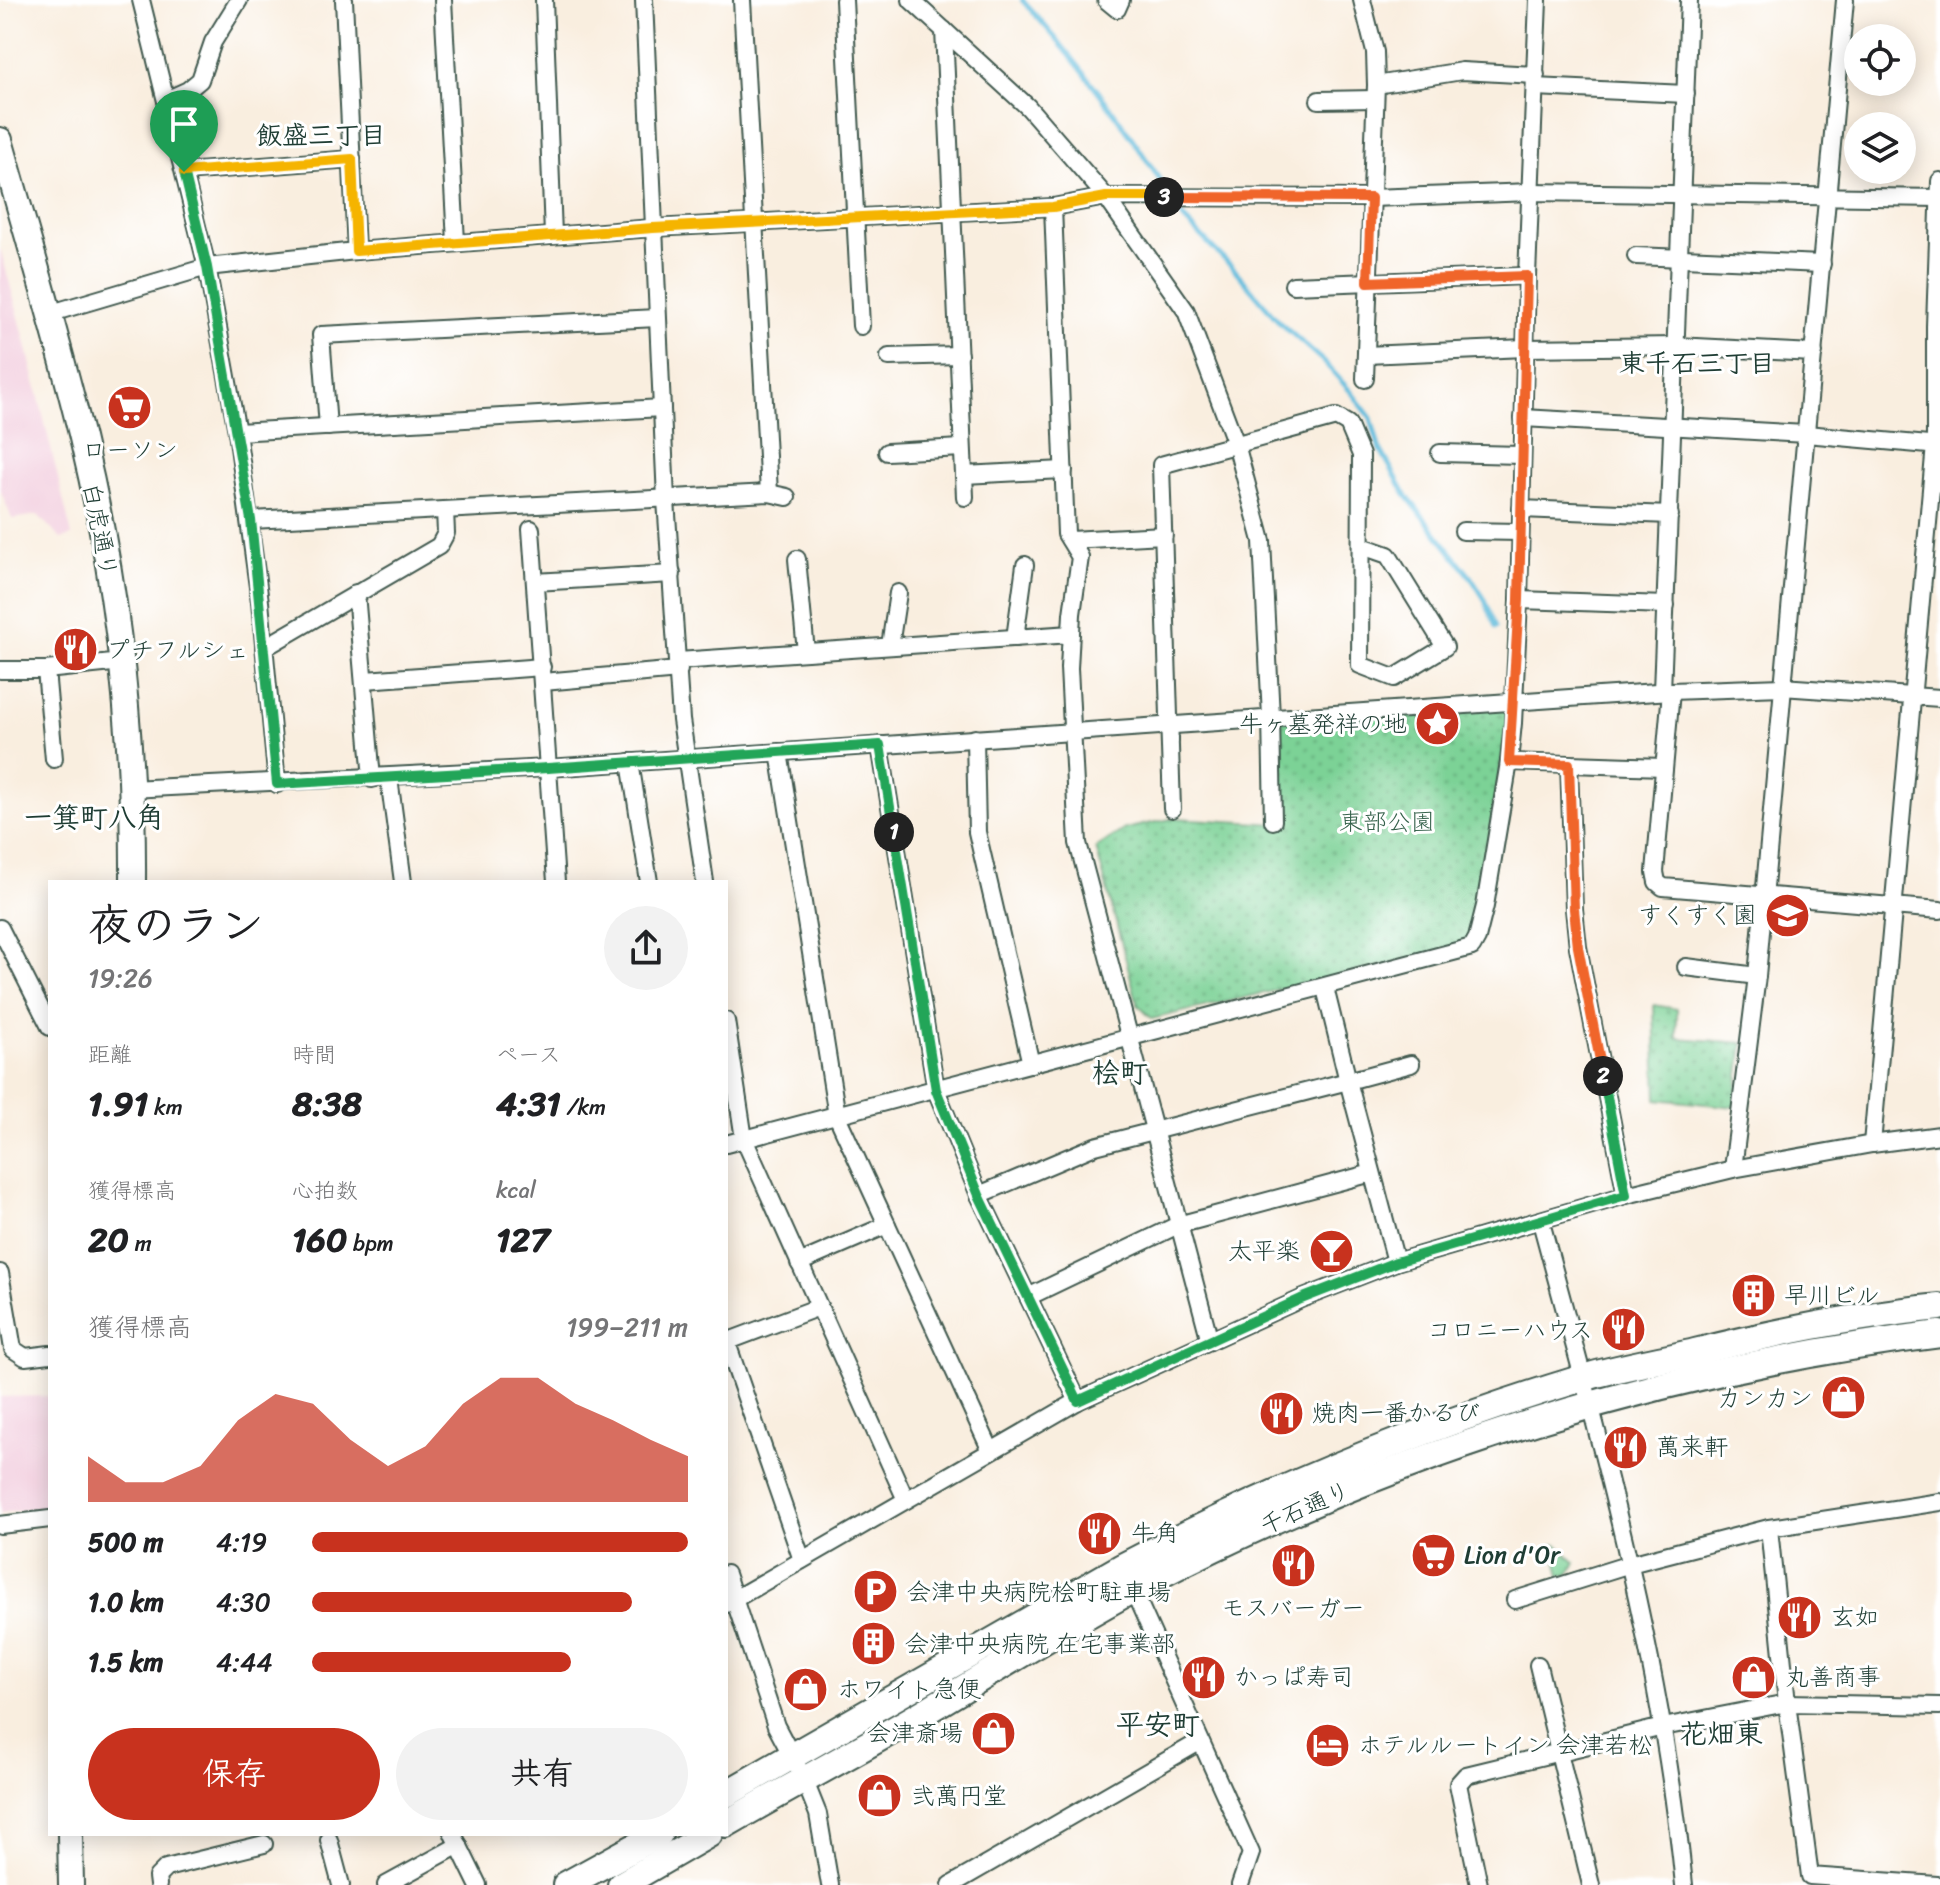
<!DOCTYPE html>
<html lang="ja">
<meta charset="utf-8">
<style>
body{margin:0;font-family:Sriracha,"Klee One",sans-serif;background:#f2f2f2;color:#202124;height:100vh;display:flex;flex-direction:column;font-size:30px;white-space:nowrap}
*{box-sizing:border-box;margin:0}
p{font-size:26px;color:#757577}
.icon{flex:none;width:44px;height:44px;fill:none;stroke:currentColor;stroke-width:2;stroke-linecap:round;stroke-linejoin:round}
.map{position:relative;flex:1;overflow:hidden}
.details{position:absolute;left:48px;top:880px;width:680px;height:956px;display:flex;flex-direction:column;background:#fff;border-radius:0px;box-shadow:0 4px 20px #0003}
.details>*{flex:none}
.buttons{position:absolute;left:1844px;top:24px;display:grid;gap:16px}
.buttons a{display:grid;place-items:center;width:72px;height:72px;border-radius:50%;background:#fff;box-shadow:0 4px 20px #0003;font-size:40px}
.pin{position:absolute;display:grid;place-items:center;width:68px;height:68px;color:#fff;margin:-82px -34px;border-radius:50% 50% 50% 0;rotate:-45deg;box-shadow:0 0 8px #0007}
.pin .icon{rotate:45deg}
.km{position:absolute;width:40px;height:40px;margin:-20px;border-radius:50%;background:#222;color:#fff;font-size:22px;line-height:40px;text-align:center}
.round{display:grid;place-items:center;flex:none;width:84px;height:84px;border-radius:42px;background:#f2f2f2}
.head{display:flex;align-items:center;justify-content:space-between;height:136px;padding:0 40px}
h1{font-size:44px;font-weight:700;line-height:60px}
.stats{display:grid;grid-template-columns:repeat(3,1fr);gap:12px;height:136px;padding:8px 40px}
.stats div{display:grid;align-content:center}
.stats b{font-size:34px;font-weight:700}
.stats small{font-size:22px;font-weight:400}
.stats p{font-size:22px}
.chart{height:224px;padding:16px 40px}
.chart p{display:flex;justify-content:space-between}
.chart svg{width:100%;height:144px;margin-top:8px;fill:#c8321e;opacity:.7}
.action{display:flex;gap:16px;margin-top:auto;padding:16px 40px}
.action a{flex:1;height:92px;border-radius:48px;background:#c8321e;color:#fff;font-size:32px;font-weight:700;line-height:92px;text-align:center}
.action a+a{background:#f2f2f2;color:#202124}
ul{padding:0 40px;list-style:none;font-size:26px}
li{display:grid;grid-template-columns:128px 96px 1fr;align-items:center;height:60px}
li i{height:20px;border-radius:10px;background:#c8321e}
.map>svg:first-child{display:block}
</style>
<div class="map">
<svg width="1940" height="1885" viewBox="0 0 1940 1885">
<defs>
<pattern id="grass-tufts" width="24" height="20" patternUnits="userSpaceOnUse" patternTransform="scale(2)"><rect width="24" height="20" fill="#7cd296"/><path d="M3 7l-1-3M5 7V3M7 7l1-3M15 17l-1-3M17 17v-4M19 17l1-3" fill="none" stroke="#65ac7b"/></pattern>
<pattern id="park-dots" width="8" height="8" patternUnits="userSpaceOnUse" patternTransform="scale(2)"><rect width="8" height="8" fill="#7cd296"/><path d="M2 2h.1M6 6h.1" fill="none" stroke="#65ac7b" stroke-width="1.8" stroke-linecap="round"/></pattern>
</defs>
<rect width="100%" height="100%" fill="#fff"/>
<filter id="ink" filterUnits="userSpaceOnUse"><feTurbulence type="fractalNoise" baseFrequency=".0125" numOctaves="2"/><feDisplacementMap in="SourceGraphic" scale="16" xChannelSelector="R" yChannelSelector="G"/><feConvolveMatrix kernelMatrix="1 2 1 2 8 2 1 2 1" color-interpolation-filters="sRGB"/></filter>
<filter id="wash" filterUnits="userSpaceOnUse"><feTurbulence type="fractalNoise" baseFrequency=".006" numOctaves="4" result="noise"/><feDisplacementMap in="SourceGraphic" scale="32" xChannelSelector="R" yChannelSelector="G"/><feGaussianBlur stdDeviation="1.8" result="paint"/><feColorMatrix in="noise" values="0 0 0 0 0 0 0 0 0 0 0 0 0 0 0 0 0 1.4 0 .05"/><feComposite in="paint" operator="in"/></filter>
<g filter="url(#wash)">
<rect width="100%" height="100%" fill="#f9eedf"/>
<!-- built -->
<g fill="#f3cfdf">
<path d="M 0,248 L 24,336 L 72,536 L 61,539 L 38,515 L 12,519 L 0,489 Z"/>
<path d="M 50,1396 L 50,1507 L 0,1513 L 0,1397 Z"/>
</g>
<!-- grass -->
<path fill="url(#grass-tufts)" stroke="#4e8865" stroke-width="2" d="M 1557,1544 L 1576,1563 L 1568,1575 L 1560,1576 L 1553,1545 Z"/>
<!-- park -->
<g fill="url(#park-dots)" stroke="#4e8865" stroke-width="2">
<path d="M 1510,704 L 1474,940 L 1416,958 L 1152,1019 L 1138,1005 L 1096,848 L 1125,829 L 1175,818 L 1277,824 L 1273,719 Z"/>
<path d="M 1654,1005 L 1677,1009 L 1677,1038 L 1743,1043 L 1735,1107 L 1657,1099 Z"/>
</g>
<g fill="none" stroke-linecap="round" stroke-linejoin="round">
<!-- stream -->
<g stroke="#5cb9da" stroke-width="5">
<path d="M 1022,0 C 1077,60 1125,124 1168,193"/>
<path d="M 1173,202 L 1184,219 L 1234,269 L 1280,323 L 1324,362 L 1352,393 L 1371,418 L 1379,447 L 1406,495 L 1470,576 L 1484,598 L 1496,627"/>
</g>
</g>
</g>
<g filter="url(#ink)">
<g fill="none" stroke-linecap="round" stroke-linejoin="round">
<defs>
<g id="street">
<path d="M 141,0 L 207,267 L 237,432 L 260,602 L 277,784"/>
<path d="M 344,0 L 356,251 L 653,228 L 1053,207 L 1106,197 L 1371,198 L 1531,192 L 1940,198"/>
<path d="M 443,0 L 456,242"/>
<path d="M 544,0 L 553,235"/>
<path d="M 644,0 L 666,500 L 681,720 L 705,882"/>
<path d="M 742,0 L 769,493"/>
<path d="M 844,0 L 861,326"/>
<path d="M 911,0 L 1028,107 L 1106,197 L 1186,311 L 1236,444 L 1262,541 L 1271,717 L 1273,821"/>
<path d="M 1106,0 L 1117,9 L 1121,0"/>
<path d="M 1362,0 L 1375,52 L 1376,85 L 1365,379"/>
<path d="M 944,30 L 965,497"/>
<path d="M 1376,85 L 1462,71 L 1536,75"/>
<path d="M 1535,87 L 1686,94"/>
<path d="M 166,100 L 188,90 L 200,80 L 213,42 L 239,0"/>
<path d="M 1319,100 L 1375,99"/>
<path d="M 184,172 L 352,159"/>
<path d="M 1053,207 L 1066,534 L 1080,557 L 1072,614 L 1069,668 L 1078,843 L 1210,1341"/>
<path d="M 1636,256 L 1822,264"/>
<path d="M 1293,285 L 1527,276"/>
<path d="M 48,314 L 207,267 L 356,251"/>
<path d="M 1366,355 L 1525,348 L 1677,346 L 1814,353"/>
<path d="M 889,357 L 959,355"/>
<path d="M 1523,418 L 1806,434 L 1940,446"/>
<path d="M 328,427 L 321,335 L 657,318"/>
<path d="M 237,432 L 662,408"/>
<path d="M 887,452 L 962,448"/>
<path d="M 1440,453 L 1521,455"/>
<path d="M 964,475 L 1064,470"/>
<path d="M 1521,509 L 1670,515"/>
<path d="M 251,520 L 769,493 L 787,497"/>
<path d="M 531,529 L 556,882"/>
<path d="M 1463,531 L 1520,532"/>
<path d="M 1070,540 L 1164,535"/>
<path d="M 797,559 L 806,652"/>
<path d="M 535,582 L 672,574"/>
<path d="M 356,593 L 372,779"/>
<path d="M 1519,600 L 1666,605"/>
<path d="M 1015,638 L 1025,565"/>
<path d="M 890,646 L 898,593"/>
<path d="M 264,648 L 439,546 L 446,533 L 445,510"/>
<path d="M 678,661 L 1071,634"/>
<path d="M 0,670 L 46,670 L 122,662"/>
<path d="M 46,670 L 54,759"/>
<path d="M 365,680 L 542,667"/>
<path d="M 543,682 L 679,670"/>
<path d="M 1662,691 L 1689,0"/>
<path d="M 1671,691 L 1655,872 L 1657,882 L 1663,887 L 1940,910"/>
<path d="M 975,738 L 977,832 L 1031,1064"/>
<path d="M 880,745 L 936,1090 L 979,1195 L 1078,1401"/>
<path d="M 779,752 L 837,1116 L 991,1451"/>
<path d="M 630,762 L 649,882"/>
<path d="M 1509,762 L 1664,767"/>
<path d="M 1569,764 L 1574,909 L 1578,947 L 1626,1195"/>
<path d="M 389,778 L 403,882"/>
<path d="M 130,789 L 548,768 L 1671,691 L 1782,687 L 1940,698"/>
<path d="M 1172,809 L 1161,465 L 1336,417 L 1348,424 L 1361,455 L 1360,665 L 1394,678 L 1445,647 L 1388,555 L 1362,546"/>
<path d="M 0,928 L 50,1027"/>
<path d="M 1686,967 L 1757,976"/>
<path d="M 1325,988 L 1348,1081 L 1411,1064"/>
<path d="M 726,1021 L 744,1139 L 906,1500"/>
<path d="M 726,1144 L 1472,947 L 1477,938 L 1485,906 L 1509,762 L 1513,723 L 1519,600 L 1527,276 L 1538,0"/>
<path d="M 1872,1144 L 1935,445 L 1935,326 L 1940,181"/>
<path d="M 1733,1169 L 1757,976 L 1845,0"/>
<path d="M 979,1195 L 1095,1146 L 1348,1081 L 1396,1262"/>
<path d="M 1541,1222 C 1600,1440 1662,1659 1684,1885"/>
<path d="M 799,1263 L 887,1225"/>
<path d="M 0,1273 L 13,1349 L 25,1357 L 50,1354"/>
<path d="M 1028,1297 L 1178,1225 L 1372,1173"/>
<path d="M 726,1340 L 802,1560"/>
<path d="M 726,1342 L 819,1307"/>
<path d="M 0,1525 L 50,1519"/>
<path d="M 726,1574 L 776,1726 L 804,1779 L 818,1814 L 830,1885"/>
<path d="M 1133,1590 L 1251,1853 L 1240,1885"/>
<path d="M 1515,1600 L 1630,1564 L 1769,1528"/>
<path d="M 726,1604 L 1078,1401 L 1301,1299 L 1396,1262 L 1626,1195 L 1733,1169 L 1872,1144 L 1940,1135"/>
<path d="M 1538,1665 L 1591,1885"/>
<path d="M 453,1834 L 478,1885"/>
<path d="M 329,1840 L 341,1885"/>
<path d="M 158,1885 L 157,1877 L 166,1868 L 264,1844"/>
<path d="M 386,1885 L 459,1845"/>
<path d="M 951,1885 L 1199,1742"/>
<path d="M 1479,1885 L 1458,1784 L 1466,1775 L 1663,1727 L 1787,1703 L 1940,1706"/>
<path d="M 1937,1885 L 1810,1876 L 1787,1703 L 1769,1528 L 1940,1502"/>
</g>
<g id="secondary">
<path d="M 0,140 C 28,239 58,338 82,438 C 117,582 134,733 133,882"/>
<path d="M 70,1834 L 71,1885"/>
</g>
<g id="primary">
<path d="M 726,1794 L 1122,1567 C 1269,1490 1424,1426 1583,1378 C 1619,1367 1658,1361 1695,1352 C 1776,1332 1857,1315 1940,1307"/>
<path d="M 726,1824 C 793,1785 862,1749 928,1710 C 1002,1666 1076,1619 1152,1579 C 1397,1452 1666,1368 1940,1334"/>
<path d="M 566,1885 L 659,1834"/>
<path d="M 621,1885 L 709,1834"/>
</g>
</defs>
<!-- street casing -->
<use href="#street" stroke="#40584e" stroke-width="20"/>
<!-- secondary casing -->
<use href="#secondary" stroke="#40584e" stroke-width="28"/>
<!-- primary casing -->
<use href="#primary" stroke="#40584e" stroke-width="30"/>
<!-- street -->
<use href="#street" stroke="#fff" stroke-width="16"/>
<!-- secondary -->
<use href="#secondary" stroke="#fff" stroke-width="24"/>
<!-- primary -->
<use href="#primary" stroke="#fff" stroke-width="26"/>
</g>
</g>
<g fill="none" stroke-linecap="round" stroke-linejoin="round" filter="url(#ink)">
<defs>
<path id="split-1" d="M 184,172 L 207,267 L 251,520 L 277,784 L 548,768 L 880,745 L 894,832"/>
<path id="split-2" d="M 894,832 L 936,1090 L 979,1195 L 1078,1401 L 1301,1299 L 1396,1262 L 1626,1195 L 1603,1076"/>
<path id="split-3" d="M 1164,197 L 1371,198 L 1368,282 L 1527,276 L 1519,600 L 1509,762 L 1569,764 L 1574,909 L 1578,947 L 1603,1076"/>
<path id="split-4" d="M 184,172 L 352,159 L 356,251 L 653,228 L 1053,207 L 1106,197 L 1164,197"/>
</defs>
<!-- split-1 casing -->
<use href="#split-1" stroke="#fff" stroke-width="16"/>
<!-- split-2 casing -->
<use href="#split-2" stroke="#fff" stroke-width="16"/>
<!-- split-3 casing -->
<use href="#split-3" stroke="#fff" stroke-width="16"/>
<!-- split-4 casing -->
<use href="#split-4" stroke="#fff" stroke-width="16"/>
<!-- split-1 -->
<use href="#split-1" stroke="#22a559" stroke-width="10"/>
<!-- split-2 -->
<use href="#split-2" stroke="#22a559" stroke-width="10"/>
<!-- split-3 -->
<use href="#split-3" stroke="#f0652b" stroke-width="10"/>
<!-- split-4 -->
<use href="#split-4" stroke="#f5b400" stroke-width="10"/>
</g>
<!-- icons -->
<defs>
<symbol id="supermarket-disc" viewBox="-11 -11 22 22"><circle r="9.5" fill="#c8321e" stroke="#fff"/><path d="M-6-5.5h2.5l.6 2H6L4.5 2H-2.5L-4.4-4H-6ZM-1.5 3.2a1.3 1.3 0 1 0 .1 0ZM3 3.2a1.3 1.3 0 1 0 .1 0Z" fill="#fff"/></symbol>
<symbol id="restaurant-disc" viewBox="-11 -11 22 22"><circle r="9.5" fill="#c8321e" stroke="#fff"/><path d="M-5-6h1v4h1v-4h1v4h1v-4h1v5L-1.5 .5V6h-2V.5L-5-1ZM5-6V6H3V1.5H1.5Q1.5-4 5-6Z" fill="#fff"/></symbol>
<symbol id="sight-disc" viewBox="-11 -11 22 22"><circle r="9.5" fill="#c8321e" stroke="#fff"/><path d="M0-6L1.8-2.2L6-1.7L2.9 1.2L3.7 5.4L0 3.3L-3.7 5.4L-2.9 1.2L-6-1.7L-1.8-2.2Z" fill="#fff"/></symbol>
<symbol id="school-disc" viewBox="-11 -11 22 22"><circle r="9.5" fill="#c8321e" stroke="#fff"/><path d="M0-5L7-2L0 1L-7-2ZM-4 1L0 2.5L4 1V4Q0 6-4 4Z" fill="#fff"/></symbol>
<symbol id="bar-disc" viewBox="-11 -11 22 22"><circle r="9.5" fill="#c8321e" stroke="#fff"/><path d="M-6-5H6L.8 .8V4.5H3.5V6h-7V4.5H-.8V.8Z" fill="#fff"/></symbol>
<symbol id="building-disc" viewBox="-11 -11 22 22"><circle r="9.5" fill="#c8321e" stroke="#fff"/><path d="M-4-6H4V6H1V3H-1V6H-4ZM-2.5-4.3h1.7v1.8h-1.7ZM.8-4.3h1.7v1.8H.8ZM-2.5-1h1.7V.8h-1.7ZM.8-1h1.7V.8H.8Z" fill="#fff"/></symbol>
<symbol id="shop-disc" viewBox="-11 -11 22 22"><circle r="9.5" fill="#c8321e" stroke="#fff"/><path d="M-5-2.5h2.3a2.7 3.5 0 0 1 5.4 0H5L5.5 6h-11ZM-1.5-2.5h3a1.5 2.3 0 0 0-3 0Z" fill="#fff"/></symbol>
<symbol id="parking-disc" viewBox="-11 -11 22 22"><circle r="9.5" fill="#c8321e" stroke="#fff"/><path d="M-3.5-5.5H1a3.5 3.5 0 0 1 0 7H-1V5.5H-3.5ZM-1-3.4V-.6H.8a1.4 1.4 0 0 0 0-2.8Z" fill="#fff"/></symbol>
<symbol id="hotel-disc" viewBox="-11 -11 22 22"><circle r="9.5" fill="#c8321e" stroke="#fff"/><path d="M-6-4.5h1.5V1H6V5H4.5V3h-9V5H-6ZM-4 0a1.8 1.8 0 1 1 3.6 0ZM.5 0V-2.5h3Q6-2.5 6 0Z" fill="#fff"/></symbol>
</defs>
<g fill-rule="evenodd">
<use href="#supermarket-disc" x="104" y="382" width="51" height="51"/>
<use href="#restaurant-disc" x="50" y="624" width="51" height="51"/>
<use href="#sight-disc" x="1412" y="698" width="51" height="51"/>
<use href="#school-disc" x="1762" y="890" width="51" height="51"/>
<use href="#bar-disc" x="1306" y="1226" width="51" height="51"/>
<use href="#building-disc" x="1728" y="1270" width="51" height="51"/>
<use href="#restaurant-disc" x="1598" y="1304" width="51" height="51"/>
<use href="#shop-disc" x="1818" y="1372" width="51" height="51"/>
<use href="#restaurant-disc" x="1256" y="1388" width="51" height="51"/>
<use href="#restaurant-disc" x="1600" y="1422" width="51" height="51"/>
<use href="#restaurant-disc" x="1074" y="1508" width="51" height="51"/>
<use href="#supermarket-disc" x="1408" y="1530" width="51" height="51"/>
<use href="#restaurant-disc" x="1268" y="1540" width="51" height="51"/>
<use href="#parking-disc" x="850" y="1566" width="51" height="51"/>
<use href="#restaurant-disc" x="1774" y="1592" width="51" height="51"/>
<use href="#building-disc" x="848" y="1618" width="51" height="51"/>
<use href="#restaurant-disc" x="1178" y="1652" width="51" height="51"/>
<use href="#shop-disc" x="1728" y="1652" width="51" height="51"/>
<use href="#shop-disc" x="780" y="1664" width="51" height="51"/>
<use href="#shop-disc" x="968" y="1708" width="51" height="51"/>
<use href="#hotel-disc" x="1302" y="1720" width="51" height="51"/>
<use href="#shop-disc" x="854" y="1770" width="51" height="51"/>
</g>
<g text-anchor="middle" stroke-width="6" stroke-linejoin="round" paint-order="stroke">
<!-- poi labels -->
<g font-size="24" fill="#1f3d34" stroke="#fff" text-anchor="start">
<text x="130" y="458" text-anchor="middle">ローソン</text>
<text x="106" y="658">プチフルシェ</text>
<text x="1407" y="732" text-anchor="end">牛ヶ墓発祥の地</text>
<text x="1757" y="923" text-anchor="end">すくすく園</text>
<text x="1300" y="1259" text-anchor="end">太平楽</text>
<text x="1784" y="1303">早川ビル</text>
<text x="1593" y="1338" text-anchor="end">コロニーハウス</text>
<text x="1813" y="1406" text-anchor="end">カンカン</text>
<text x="1312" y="1421">焼肉一番かるび</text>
<text x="1656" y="1455">萬来軒</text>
<text x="1131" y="1541">牛角</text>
<text x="1464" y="1563">Lion d'Or</text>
<text x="907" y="1600">会津中央病院桧町駐車場</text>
<text x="1293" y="1616" text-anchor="middle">モスバーガー</text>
<text x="1831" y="1625">玄如</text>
<text x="905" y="1652">会津中央病院 在宅事業部</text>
<text x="1234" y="1685">かっぱ寿司</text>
<text x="1785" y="1685">丸善商事</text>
<text x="837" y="1697">ホワイト急便</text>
<text x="963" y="1741" text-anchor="end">会津斎場</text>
<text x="1358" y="1753">ホテルルートイン 会津若松</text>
<text x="911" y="1804">弐萬円堂</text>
</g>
<!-- street labels -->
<g font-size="24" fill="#1f3d34" stroke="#fff">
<text transform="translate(100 530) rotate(79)" y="8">白虎通り</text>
<text transform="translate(1305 1508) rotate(-24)" y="8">千石通り</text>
</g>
<!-- park labels -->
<g font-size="24" fill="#36624c" stroke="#fff">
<text x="1387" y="830">東部公園</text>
</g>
<!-- neighbourhood labels -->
<g font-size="26" font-weight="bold" fill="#1f3d34" stroke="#fff">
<text x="321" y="144">飯盛三丁目</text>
<text x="1697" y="372">東千石三丁目</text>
</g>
<!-- quarter labels -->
<g font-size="28" font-weight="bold" fill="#1f3d34" stroke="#fff">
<text x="94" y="827">一箕町八角</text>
<text x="1120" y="1082">桧町</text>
<text x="1158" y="1734">平安町</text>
<text x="1721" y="1743">花畑東</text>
</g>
</g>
</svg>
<div class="buttons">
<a><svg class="icon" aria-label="locate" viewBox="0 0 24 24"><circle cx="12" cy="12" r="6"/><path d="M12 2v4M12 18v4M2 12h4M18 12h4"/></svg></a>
<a><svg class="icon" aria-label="layers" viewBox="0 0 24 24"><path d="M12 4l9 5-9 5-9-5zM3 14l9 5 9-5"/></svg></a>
</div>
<div class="pin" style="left:184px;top:172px;background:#1e9e55"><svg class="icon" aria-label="arrive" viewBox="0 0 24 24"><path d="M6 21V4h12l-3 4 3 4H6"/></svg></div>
<b class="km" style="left:894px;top:832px">1</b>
<b class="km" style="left:1603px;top:1076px">2</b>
<b class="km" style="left:1164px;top:197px">3</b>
<section class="details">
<div class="head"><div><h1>夜のラン</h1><p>19:26</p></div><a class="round"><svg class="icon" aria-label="share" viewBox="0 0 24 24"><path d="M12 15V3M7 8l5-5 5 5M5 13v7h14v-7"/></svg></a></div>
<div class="stats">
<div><p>距離</p><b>1.91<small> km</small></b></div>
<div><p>時間</p><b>8:38</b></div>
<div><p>ペース</p><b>4:31<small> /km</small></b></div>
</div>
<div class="stats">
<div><p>獲得標高</p><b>20<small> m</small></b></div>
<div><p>心拍数</p><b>160<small> bpm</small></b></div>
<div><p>kcal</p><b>127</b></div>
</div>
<div class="chart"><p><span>獲得標高</span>199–211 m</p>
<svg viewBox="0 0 160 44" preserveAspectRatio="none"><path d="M0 44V30L10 38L20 38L30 33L40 19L50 11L60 14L70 25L80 33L90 27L100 14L110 6L120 6L130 14L140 19L150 25L160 30V44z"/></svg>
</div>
<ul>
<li><b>500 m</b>4:19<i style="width:100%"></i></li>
<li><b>1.0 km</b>4:30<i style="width:85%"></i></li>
<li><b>1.5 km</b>4:44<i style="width:69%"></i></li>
</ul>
<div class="action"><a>保存</a><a>共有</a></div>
</section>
</div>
